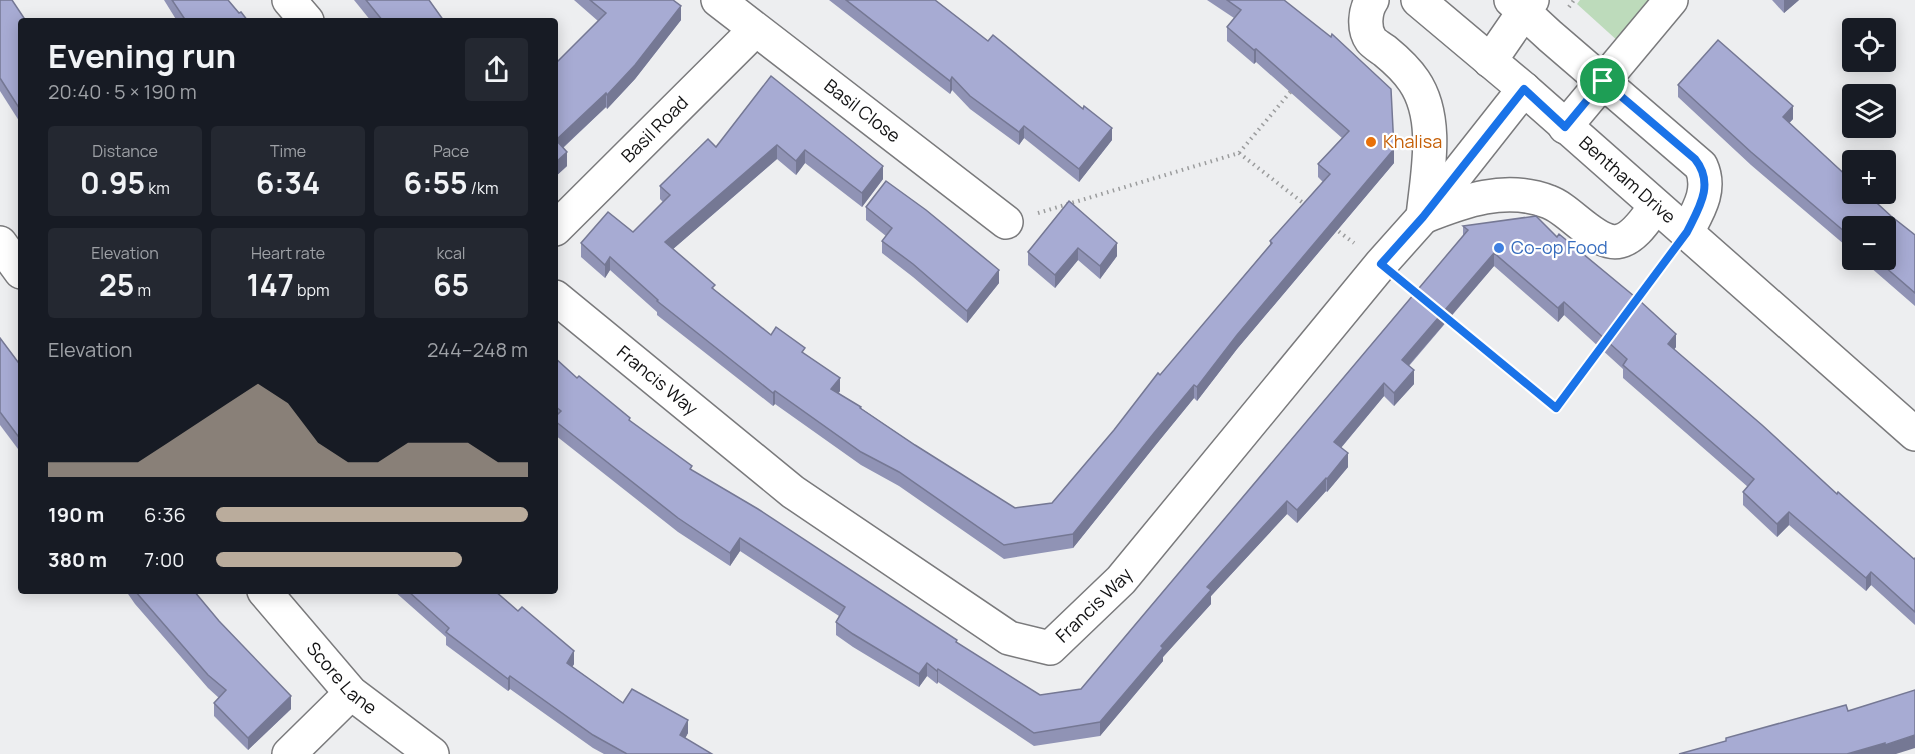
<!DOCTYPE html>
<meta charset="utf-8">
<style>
body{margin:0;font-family:Manrope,sans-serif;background:#242831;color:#f1f3f6;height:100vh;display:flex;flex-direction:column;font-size:22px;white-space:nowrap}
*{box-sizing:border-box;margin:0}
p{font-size:20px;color:#9ea1a6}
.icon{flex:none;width:33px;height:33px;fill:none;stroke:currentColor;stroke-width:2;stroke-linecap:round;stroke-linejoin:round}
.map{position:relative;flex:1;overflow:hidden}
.sheet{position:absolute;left:18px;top:18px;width:540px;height:576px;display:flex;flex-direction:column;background:#171b24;border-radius:6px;box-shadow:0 3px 15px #0003}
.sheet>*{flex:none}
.fabs{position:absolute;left:1842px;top:18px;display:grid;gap:12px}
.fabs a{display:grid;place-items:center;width:54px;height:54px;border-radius:6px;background:#171b24;box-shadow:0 3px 15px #0003;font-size:30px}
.pin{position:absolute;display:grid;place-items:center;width:51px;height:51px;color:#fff;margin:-26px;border:3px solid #fff;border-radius:50%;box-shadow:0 2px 6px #0007}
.round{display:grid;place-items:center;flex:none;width:63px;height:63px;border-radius:6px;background:#242831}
.overview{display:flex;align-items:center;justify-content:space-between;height:102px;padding:0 30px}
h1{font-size:33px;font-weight:700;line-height:45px}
.figures{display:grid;grid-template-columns:repeat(3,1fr);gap:9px;height:102px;padding:6px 30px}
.figures div{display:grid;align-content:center;border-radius:6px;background:#242831;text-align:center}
.figures b{font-size:30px;font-weight:700}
.figures small{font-size:16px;font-weight:400}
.figures p{font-size:16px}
.chart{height:168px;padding:12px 30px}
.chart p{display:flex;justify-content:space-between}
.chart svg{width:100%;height:108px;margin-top:6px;fill:#baac9c;opacity:.7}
ul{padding:0 30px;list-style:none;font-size:20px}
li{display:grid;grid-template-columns:96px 72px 1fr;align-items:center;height:45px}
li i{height:15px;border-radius:8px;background:#baac9c}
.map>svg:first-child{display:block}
</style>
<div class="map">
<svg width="1915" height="754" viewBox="0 0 1915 754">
<rect width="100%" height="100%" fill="#edeef0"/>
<!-- green -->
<path fill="#bddbbb" d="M 1580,0 L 1655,0 L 1619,42 L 1577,4 Z"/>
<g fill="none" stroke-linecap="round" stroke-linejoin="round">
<defs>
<g id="minor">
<path d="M 289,0 L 307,21"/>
<path id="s1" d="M 718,0 L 1006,222"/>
<path d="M 1372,0 C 1365,10 1363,29 1371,40 C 1374,44 1381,48 1385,51 C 1396,60 1406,69 1414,81 C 1440,119 1427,175 1423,217 C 1463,201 1506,185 1549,202 C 1571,210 1597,247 1620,241 C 1636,237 1647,217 1656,206"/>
<path d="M 1511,0 L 1550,36 L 1701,166 C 1712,190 1698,211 1687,232"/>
<path d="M 1490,61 L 1532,0"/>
<path d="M 1565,127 L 1671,0"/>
<path id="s2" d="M 555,229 L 755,30"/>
<path d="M 0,243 L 21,272"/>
<path id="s3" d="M 555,297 L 793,492 L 1009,638 L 1050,648 L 1121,580 L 1381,264 L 1423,217 L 1524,89"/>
<path id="s4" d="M 264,591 L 351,693 L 432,754"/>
<path d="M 289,754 L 351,693"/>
</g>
<g id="tertiary">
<path id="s5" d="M 1418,0 L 1524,89 L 1915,434"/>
</g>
</defs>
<!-- minor casing -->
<use href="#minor" stroke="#7a7a7c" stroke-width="36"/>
<!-- tertiary casing -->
<use href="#tertiary" stroke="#7a7a7c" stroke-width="36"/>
<!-- path -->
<g stroke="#9b9c9d" stroke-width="4" stroke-dasharray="1.5 4.5" stroke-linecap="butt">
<path d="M 1569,7 L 1574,0"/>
<path d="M 1239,153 L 1307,206"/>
<path d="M 1038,213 L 1239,153 L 1292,90"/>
<path d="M 1334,228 L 1354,243"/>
<path d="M 1636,301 L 1666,261"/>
<path d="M 1444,316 L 1556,408 L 1603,345"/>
</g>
<!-- minor -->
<use href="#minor" stroke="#fff" stroke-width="33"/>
<!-- tertiary -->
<use href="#tertiary" stroke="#fff" stroke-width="33"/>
</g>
<!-- wall -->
<g fill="#9093b5">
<path d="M 0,0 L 21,21 L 21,124 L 0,91 Z"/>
<path d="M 164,0 L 228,0 L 239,13 L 248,21 L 177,21 Z"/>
<path d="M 354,0 L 429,0 L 444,21 L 371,21 Z"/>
<path d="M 574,0 L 673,0 L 681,6 L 681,20 L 635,79 L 607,109 L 606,107 L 563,148 L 567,152 L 567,166 L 555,177 L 555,64 L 598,21 Z"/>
<path d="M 829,0 L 935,0 L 1112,140 L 1079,182 L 1024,138 L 1019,145 L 970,109 L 952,90 L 950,94 Z"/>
<path d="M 1207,0 L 1284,0 L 1394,163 L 1237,349 L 1197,401 L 1194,398 L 1154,447 L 1073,548 L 1004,559 L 899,486 L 861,465 L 775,404 L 773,406 L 657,315 L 657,312 L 610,270 L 605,278 L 581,257 L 581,243 L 633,232 L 663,202 L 660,199 L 660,186 L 716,147 L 771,76 L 883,179 L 862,207 L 805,163 L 796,175 L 777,159 L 673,249 L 715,290 L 771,335 L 805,354 L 840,391 L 839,393 L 915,445 L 1015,508 L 1052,503 L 1114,430 L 1270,245 L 1270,241 L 1323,182 L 1318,177 L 1318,164 L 1342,138 L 1256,62 L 1254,64 L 1227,41 L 1227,27 L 1234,18 Z"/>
<path d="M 1772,0 L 1799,0 L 1784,13 Z"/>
<path d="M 1678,85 L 1793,119 L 1789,123 L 1891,216 L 1915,235 L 1915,306 L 1862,260 L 1886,260 L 1852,226 L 1852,251 L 1751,165 L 1678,97 Z"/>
<path d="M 1069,201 L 1117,256 L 1100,279 L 1078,260 L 1055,288 L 1028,265 L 1028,252 Z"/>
<path d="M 866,207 L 999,283 L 967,323 L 913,277 L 882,253 L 882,241 L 886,236 L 866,220 Z"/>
<path d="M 1463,226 L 1557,237 L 1676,347 L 1674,350 L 1837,494 L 1914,559 L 1915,558 L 1915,625 L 1871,585 L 1866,591 L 1789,525 L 1777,537 L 1743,505 L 1743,492 L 1748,487 L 1623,378 L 1623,369 L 1564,315 L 1558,322 L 1494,266 L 1409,366 L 1414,384 L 1394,406 L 1384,396 L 1341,448 L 1348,467 L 1327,492 L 1326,491 L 1297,523 L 1287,514 L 1211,596 L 1211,604 L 1163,657 L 1163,661 L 1100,736 L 1034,746 L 938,682 L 937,684 L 927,676 L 919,687 L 853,647 L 836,635 L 836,622 L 839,616 L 740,551 L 730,566 L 678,532 L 555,435 L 555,358 L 577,378 L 630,422 L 692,470 L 957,643 L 1040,695 L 1081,689 L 1463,236 Z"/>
<path d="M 0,338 L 21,366 L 21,453 L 0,425 Z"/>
<path d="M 126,591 L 194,591 L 291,709 L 248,750 L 214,716 L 214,703 L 219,698 L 208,688 L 135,604 Z"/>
<path d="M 394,591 L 495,591 L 574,664 L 572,667 L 623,703 L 688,733 L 685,738 L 712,754 L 604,754 L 593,748 L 510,689 L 508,691 L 446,645 L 446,637 Z"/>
</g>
<!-- shaded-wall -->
<g fill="#757894">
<path d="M 1784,0 L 1799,0 L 1784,13 Z"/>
<path d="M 681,6 L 681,20 L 635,79 L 607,109 L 607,95 Z"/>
<path d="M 1256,49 L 1256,62 L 1254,64 L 1254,50 Z"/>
<path d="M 952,77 L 952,90 L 950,94 L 950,81 Z"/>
<path d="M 606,93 L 606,107 L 556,154 L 556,140 Z"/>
<path d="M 1793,106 L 1793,119 L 1783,130 L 1783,117 Z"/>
<path d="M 1024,126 L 1024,138 L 1019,145 L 1019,132 Z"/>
<path d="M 1112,128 L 1112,140 L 1079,182 L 1079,169 Z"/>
<path d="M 777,145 L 777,159 L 665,256 L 665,242 Z"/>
<path d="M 1394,149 L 1394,163 L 1237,349 L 1197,401 L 1197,387 L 1237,335 Z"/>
<path d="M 805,150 L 805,163 L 796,175 L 796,161 Z"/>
<path d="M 567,152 L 567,166 L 555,177 L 555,163 Z"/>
<path d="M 883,166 L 883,179 L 862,207 L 862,193 Z"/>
<path d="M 1117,243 L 1117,256 L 1100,279 L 1100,266 Z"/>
<path d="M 1078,248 L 1078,260 L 1055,288 L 1055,275 Z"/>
<path d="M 1494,253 L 1494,266 L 1402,373 L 1402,360 Z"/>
<path d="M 610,257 L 610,270 L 605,278 L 605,265 Z"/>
<path d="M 999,270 L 999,283 L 967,323 L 967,311 Z"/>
<path d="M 1564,302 L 1564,315 L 1558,322 L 1558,308 Z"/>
<path d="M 1676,334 L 1676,347 L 1668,357 L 1668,344 Z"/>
<path d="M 1414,370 L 1414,384 L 1394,406 L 1394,393 Z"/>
<path d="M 840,378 L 840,391 L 831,402 L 831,389 Z"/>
<path d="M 1384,383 L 1384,396 L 1334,456 L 1334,442 Z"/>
<path d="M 1194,385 L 1194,398 L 1154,447 L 1073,548 L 1073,534 L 1154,433 Z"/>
<path d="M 775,391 L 775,404 L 773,406 L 773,393 Z"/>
<path d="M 1348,453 L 1348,467 L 1327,492 L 1327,479 Z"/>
<path d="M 1326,478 L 1326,491 L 1297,523 L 1297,510 Z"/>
<path d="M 1287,501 L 1287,514 L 1211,596 L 1211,604 L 1163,657 L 1163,661 L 1100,736 L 1100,722 L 1207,587 Z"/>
<path d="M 1789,512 L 1789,525 L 1777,537 L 1777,524 Z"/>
<path d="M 740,538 L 740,551 L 730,566 L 730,553 Z"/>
<path d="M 1871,572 L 1871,585 L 1866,591 L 1866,578 Z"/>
<path d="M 574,651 L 574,664 L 567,676 L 567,663 Z"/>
<path d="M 927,663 L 927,676 L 919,687 L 919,674 Z"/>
<path d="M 938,669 L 938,682 L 937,684 L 937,671 Z"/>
<path d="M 510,676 L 510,689 L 508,691 L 508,679 Z"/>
<path d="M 291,696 L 291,709 L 248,750 L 248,738 Z"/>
<path d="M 688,720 L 688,733 L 680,748 L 680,735 Z"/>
<path d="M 1915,735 L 1915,748 L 1896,754 L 1885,754 L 1885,745 Z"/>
<path d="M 1885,743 L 1885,754 L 1847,754 Z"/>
</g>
<!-- building -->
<g fill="#a7abd3" stroke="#757894" stroke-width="1.5">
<path d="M 0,0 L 12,0 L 26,21 L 21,21 L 21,111 L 0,78 Z"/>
<path d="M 172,0 L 228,0 L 239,13 L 241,12 L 248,21 L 186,21 Z"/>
<path d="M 366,0 L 429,0 L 444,21 L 383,21 Z"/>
<path d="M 590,0 L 673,0 L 681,6 L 635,65 L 607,95 L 606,93 L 556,140 L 567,152 L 555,163 L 555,64 L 606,13 Z"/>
<path d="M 846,0 L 935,0 L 988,41 L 993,35 L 1083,109 L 1084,106 L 1112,128 L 1079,169 L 1024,126 L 1019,132 L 970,96 L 952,77 L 950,81 Z"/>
<path d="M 1227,0 L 1284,0 L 1331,37 L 1332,34 L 1391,89 L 1394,149 L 1237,335 L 1197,387 L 1194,385 L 1154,433 L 1073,534 L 1004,545 L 899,472 L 861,452 L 775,391 L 773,393 L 657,301 L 658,300 L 610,257 L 605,265 L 581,243 L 608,212 L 633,232 L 670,195 L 660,186 L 708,139 L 716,147 L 771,76 L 883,166 L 862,193 L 805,150 L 796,161 L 777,145 L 665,242 L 715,285 L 712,288 L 771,335 L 776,327 L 805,348 L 802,352 L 840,378 L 831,389 L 861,407 L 860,408 L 915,445 L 1015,508 L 1052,503 L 1114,430 L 1158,373 L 1160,375 L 1272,243 L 1270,241 L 1330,174 L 1318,164 L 1349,131 L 1256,49 L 1254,50 L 1227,27 L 1241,10 Z"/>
<path d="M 1718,40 L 1793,106 L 1783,117 L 1852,181 L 1852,194 L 1867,194 L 1891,216 L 1915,235 L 1915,293 L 1877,260 L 1886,260 L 1886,226 L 1852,226 L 1852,238 L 1751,152 L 1678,85 Z"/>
<path d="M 886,181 L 926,210 L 999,270 L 967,311 L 913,264 L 882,241 L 892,228 L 866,207 Z"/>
<path d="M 1069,201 L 1117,243 L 1100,266 L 1078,248 L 1055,275 L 1028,252 Z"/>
<path d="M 1536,216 L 1557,237 L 1559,234 L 1640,301 L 1676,334 L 1668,344 L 1762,425 L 1837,494 L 1838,492 L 1914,559 L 1915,558 L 1915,612 L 1871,572 L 1866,578 L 1789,512 L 1777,524 L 1743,492 L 1754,479 L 1623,365 L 1627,359 L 1564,302 L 1558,308 L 1494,253 L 1402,360 L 1414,370 L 1394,393 L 1384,383 L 1334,442 L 1348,453 L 1327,479 L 1326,478 L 1297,510 L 1287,501 L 1207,587 L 1211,590 L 1161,646 L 1163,648 L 1100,722 L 1034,733 L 938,669 L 937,671 L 927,663 L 919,674 L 853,634 L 836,622 L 845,607 L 740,538 L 730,553 L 678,518 L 555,421 L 555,417 L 561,411 L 555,406 L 555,358 L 577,378 L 579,376 L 630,418 L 629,420 L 692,466 L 690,469 L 758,509 L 957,640 L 956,642 L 1040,695 L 1081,689 L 1468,230 L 1463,226 Z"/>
<path d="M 0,338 L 21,366 L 21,440 L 0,412 Z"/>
<path d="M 135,591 L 194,591 L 219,621 L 291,696 L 248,738 L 214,703 L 226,690 L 208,675 Z"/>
<path d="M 408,591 L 495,591 L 518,611 L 522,607 L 574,651 L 567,663 L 623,703 L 632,689 L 688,720 L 680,735 L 712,754 L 627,754 L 593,735 L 510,676 L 508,679 L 446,632 L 449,628 Z"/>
<path d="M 1915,690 L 1915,735 L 1885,745 L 1885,743 L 1847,754 L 1679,754 L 1726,741 L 1726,738 L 1846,705 L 1848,711 Z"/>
</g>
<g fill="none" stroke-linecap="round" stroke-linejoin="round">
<defs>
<path id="route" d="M 1603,81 L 1695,159 C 1715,184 1699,208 1687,232 L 1556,408 L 1381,264 L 1423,217 L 1524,89 L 1565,127 Z"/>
</defs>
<!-- route casing -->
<use href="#route" stroke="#fff" stroke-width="12"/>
<!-- route -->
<use href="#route" stroke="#1a73e8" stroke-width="8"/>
</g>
<!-- markers -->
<circle fill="#e8710a" stroke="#fff" stroke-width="2" cx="1371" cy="142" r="6"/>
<circle fill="#3f7fe0" stroke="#fff" stroke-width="2" cx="1499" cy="248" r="6"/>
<g text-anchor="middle" stroke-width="4.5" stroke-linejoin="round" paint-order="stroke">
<!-- street labels -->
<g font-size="18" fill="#121213" stroke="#fff">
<text dy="6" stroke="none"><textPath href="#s1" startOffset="182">Basil Close</textPath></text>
<text dy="6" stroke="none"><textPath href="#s2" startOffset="141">Basil Road</textPath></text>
<text dy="6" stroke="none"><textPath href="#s5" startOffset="276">Bentham Drive</textPath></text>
<text dy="6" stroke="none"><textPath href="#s3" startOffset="132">Francis Way</textPath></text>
<text dy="6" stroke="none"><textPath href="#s3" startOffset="672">Francis Way</textPath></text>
<text dy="6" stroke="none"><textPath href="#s4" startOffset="117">Score Lane</textPath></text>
</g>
<!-- food labels -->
<g font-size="18" fill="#c56008" stroke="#fff" text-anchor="start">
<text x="1383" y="148">Khalisa</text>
</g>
<!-- shop labels -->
<g font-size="18" fill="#366cbe" stroke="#fff" text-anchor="start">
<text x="1511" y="254">Co-op Food</text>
</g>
</g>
</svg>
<div class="fabs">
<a><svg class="icon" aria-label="locate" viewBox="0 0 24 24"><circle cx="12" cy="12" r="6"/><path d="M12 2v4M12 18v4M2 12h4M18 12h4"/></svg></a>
<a><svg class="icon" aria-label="layers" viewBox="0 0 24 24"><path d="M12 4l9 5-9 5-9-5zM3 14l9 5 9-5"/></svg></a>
<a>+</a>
<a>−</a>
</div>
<div class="pin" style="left:1603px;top:81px;background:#1e9e55"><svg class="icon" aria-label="arrive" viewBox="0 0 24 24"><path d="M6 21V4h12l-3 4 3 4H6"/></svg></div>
<section class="sheet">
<div class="overview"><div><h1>Evening run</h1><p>20:40 · 5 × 190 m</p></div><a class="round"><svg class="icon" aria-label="share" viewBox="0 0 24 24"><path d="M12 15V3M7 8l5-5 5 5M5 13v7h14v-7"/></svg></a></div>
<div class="figures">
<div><p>Distance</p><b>0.95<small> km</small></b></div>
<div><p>Time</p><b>6:34</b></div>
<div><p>Pace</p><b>6:55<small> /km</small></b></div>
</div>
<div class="figures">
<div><p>Elevation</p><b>25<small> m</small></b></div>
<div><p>Heart rate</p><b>147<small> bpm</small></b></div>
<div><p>kcal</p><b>65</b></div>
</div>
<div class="chart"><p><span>Elevation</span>244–248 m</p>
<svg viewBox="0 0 160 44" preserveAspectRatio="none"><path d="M0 44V38L10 38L20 38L30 38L40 30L50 22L60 14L70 6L80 14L90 30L100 38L110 38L120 30L130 30L140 30L150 38L160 38V44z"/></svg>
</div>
<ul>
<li><b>190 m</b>6:36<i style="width:100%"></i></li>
<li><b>380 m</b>7:00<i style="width:79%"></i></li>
</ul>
</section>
</div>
